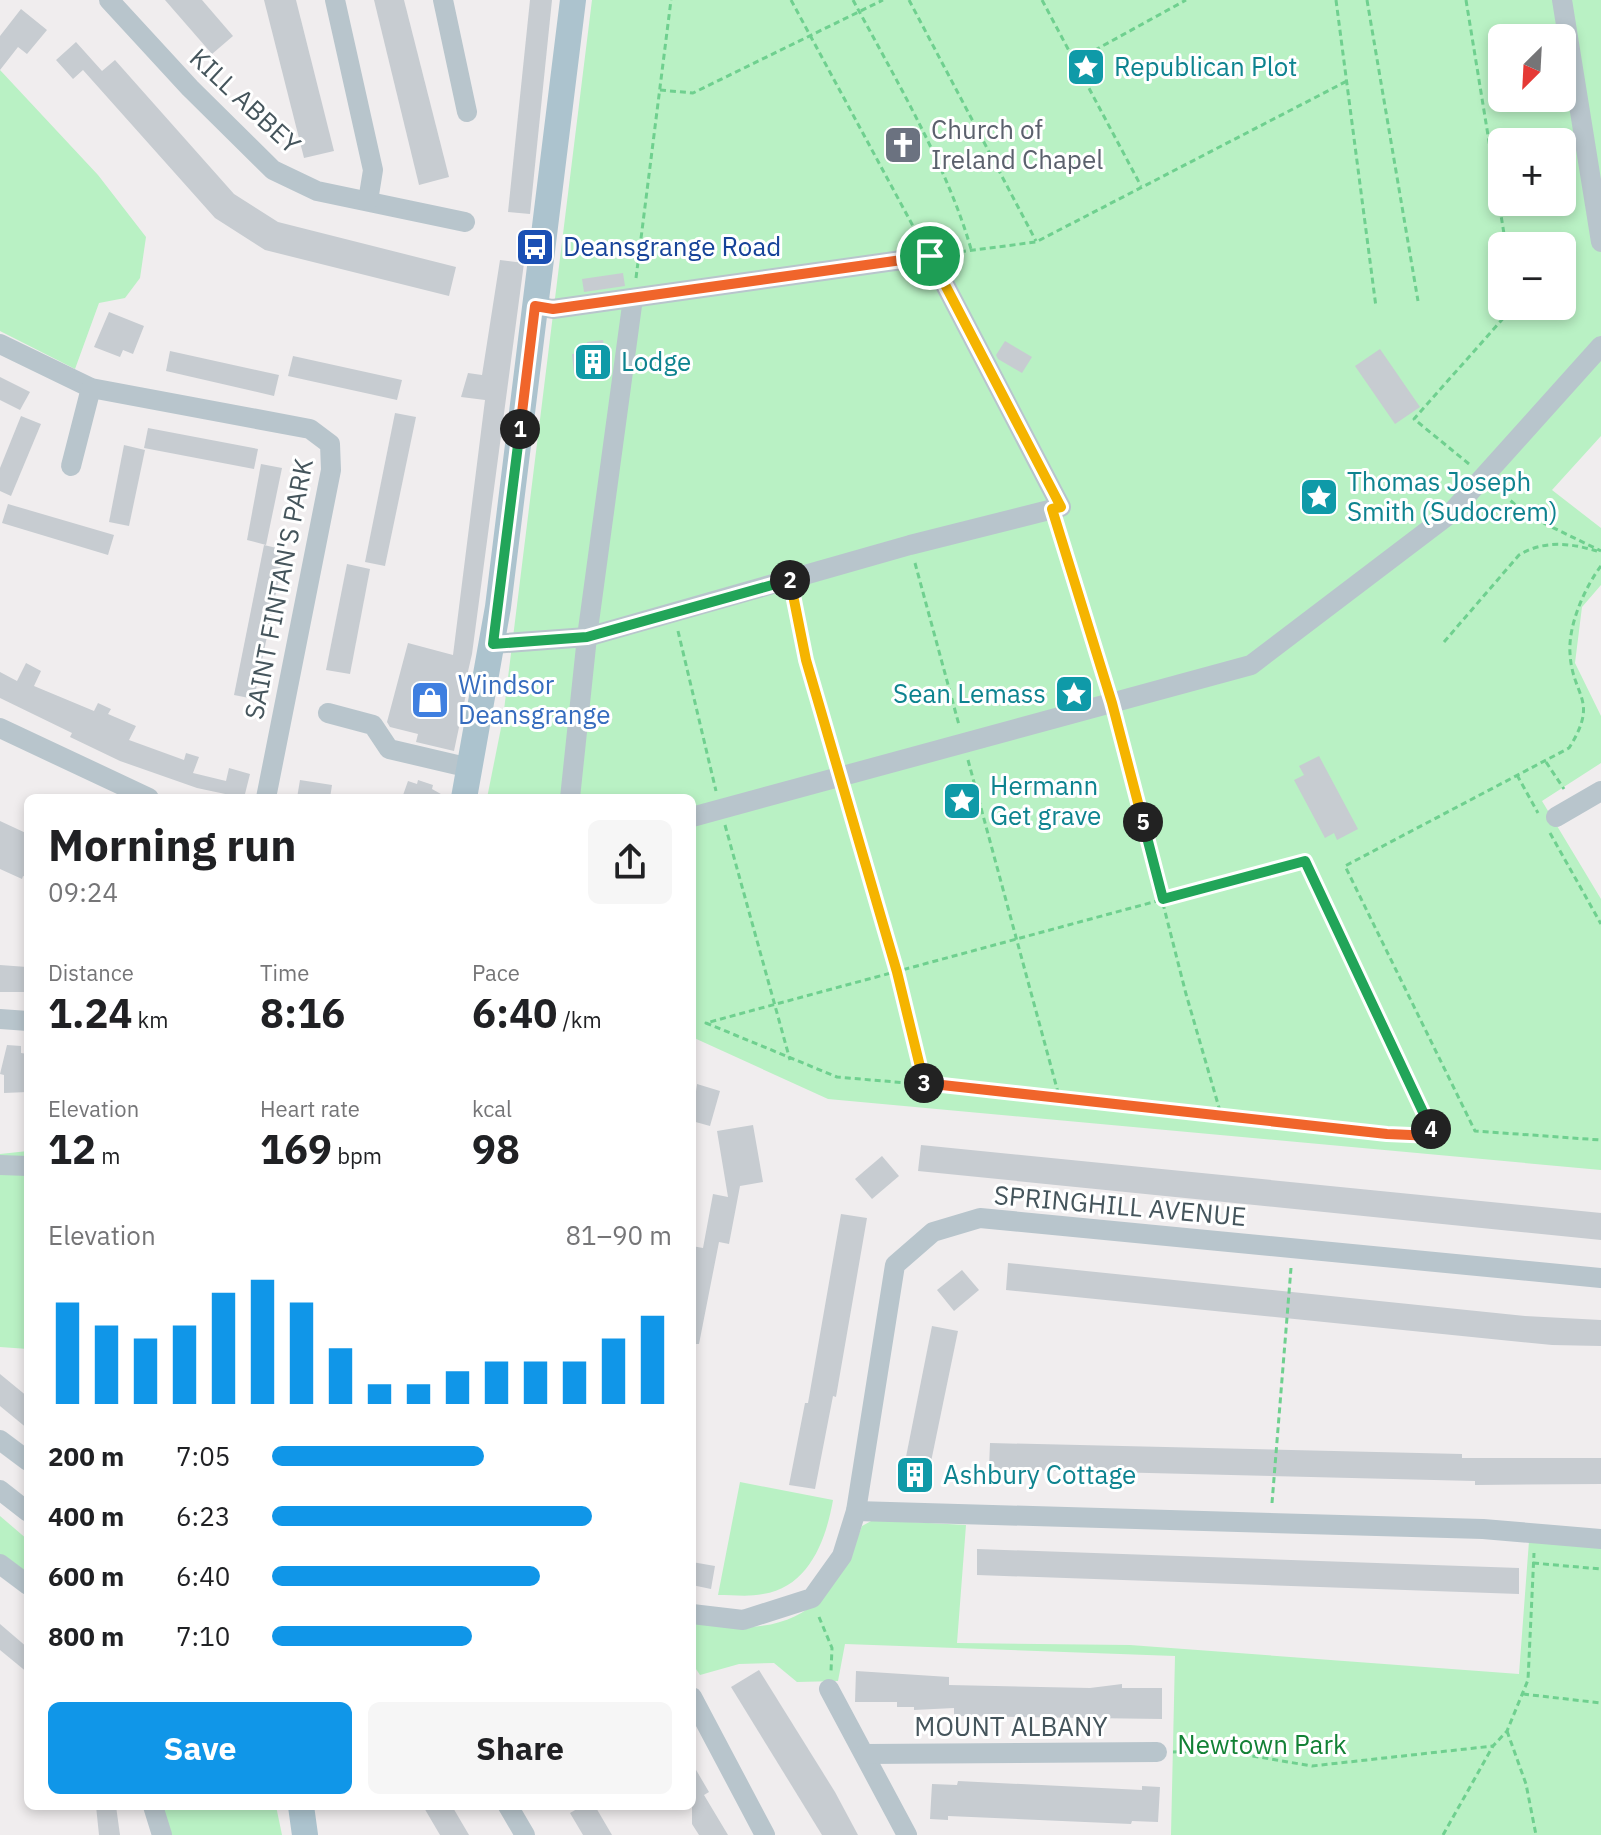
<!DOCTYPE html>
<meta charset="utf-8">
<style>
body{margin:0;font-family:"IBM Plex Sans",sans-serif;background:#f6f6f6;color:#202124;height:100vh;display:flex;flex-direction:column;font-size:30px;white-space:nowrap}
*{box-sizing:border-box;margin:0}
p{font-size:26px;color:#757577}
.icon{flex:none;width:44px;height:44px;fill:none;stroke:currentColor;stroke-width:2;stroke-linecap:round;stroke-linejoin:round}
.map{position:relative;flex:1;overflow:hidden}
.drawer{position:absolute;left:24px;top:794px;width:672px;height:1016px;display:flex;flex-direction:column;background:#fff;border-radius:12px;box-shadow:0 4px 12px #0003}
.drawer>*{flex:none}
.needle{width:52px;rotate:204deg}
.buttons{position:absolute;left:1488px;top:24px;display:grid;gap:16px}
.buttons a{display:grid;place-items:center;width:88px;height:88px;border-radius:12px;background:#fff;box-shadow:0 4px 12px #0003;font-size:40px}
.pin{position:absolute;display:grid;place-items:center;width:68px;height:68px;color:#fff;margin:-34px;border:4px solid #fff;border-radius:50%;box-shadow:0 2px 8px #0007}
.km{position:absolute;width:40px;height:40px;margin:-20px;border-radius:50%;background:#222;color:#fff;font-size:22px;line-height:40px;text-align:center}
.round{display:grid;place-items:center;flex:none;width:84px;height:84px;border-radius:12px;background:#f6f6f6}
.overview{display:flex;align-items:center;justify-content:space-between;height:136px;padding:0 24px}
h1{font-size:44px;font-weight:700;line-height:60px}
.figures{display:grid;grid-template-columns:repeat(3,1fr);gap:12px;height:136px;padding:8px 24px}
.figures div{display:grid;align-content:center}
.figures b{font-size:40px;font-weight:700}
.figures small{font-size:22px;font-weight:400}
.figures p{font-size:22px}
.chart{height:224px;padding:16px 24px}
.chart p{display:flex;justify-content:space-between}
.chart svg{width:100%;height:144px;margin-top:8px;stroke:#1096e8;stroke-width:6}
.button{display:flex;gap:16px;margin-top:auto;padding:16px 24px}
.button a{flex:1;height:92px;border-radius:12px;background:#1096e8;color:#fff;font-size:32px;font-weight:700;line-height:92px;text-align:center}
.button a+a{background:#f6f6f6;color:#202124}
ul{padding:0 24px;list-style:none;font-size:26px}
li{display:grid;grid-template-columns:128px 96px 1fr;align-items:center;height:60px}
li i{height:20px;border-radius:10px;background:#1096e8}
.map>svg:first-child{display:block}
</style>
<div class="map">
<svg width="1601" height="1835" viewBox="0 0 1601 1835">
<rect width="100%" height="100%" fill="#f0edee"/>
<!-- green -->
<g fill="#b9f1c4" fill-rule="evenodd">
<path d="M 592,0 L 1601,0 L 1601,436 L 1552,490 L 1601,528 L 1601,585 L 1582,607 L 1575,663 L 1601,716 L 1601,763 L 1542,801 L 1601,899 L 1601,1170 L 828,1099 L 692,1037 L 692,798 L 487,798 L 503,718 ZM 1502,38 L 1562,38 L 1562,98 L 1502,98 ZM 1502,142 L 1562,142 L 1562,202 L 1502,202 ZM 1502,246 L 1562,246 L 1562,306 L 1502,306 Z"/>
<path d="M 0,70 L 98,175 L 146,237 L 140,278 L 125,298 L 99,303 L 75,369 L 0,331 Z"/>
<path d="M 28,1151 L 28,1349 L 0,1347 L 0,1154 Z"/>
<path d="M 740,1482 L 833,1500 C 826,1540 809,1587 763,1594 C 749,1597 733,1595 718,1595 Z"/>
<path d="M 0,1516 L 28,1540 L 28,1577 L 0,1556 Z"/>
<path d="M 873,1520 L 966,1525 L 957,1643 L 1130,1645 L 1519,1674 L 1529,1541 L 1601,1548 L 1601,1835 L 1171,1835 L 1175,1656 L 845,1644 L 838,1681 L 797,1682 L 774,1663 L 739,1664 L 700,1675 L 692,1663 L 692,1622 C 786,1639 829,1615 862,1526 Z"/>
<path d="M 160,1806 L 276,1806 L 282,1835 L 170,1835 Z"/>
</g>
<!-- building -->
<g fill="#c7ccd1">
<path d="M 165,0 L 202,0 L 233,36 L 212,54 Z"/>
<path d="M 264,0 L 296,0 L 334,151 L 304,158 Z"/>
<path d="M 374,0 L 404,0 L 449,177 L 419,185 Z"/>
<path d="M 530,0 L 552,0 L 530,214 L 508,212 Z"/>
<path d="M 21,9 L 47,30 L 27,54 L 18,47 L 0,70 L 0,36 Z"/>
<path d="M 76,42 L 102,71 L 115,60 L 234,194 L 278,222 L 456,267 L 449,296 L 265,250 L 215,218 L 83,70 L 73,79 L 56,60 Z"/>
<path d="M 894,129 L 921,145 L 912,161 L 884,145 Z"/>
<path d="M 500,260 L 524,263 L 472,654 L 466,680 L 469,680 L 454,751 L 416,742 L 418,734 L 390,727 L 387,722 L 408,643 L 453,655 L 485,400 L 461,397 L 468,373 L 482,375 Z"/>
<path d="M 623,273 L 625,286 L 584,292 L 582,279 Z"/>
<path d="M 109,312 L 144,326 L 133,354 L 123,350 L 120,357 L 94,347 Z"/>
<path d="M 603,340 L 604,347 L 611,347 L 612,357 L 607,378 L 584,380 L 583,373 L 574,374 L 572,354 L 588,352 L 587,342 Z"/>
<path d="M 1005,341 L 1032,357 L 1022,373 L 998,359 L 996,355 Z"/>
<path d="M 1380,349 L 1420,407 L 1395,424 L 1355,366 Z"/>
<path d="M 170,351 L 279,375 L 274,396 L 166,371 Z"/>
<path d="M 293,356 L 402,380 L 397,400 L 288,376 Z"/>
<path d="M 0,377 L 30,392 L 20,410 L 0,400 Z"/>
<path d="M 395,413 L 416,417 L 385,566 L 365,562 Z"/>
<path d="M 21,416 L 41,424 L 11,496 L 0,491 L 0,468 Z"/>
<path d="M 148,428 L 258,449 L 254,469 L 144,448 Z"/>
<path d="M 124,445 L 145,450 L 129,526 L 109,522 Z"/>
<path d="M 261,464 L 282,468 L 266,545 L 247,540 Z"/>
<path d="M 8,504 L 114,535 L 108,555 L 2,523 Z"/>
<path d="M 264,545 L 285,550 L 254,699 L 234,695 Z"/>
<path d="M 347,564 L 370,569 L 350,674 L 326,670 Z"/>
<path d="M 26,663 L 41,671 L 34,686 L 94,711 L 98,703 L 111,709 L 108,714 L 136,726 L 129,740 L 184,760 L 186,753 L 199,757 L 193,773 L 226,781 L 229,768 L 250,774 L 244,798 L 197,788 L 120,761 L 70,737 L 72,733 L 0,698 L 0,672 L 17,681 Z"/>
<path d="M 1319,756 L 1358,829 L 1337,840 L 1334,833 L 1325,838 L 1294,780 L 1304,775 L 1299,766 Z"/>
<path d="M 300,780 L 332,785 L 330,798 L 297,798 Z"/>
<path d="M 418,780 L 433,785 L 432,789 L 448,798 L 402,798 L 408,781 L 417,784 Z"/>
<path d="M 0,821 L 28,834 L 28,878 L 23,876 L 22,879 L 0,869 Z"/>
<path d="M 0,965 L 27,967 L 26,992 L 0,992 Z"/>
<path d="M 7,1045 L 21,1046 L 21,1053 L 28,1054 L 28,1092 L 4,1093 L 4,1075 L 0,1074 Z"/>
<path d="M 697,1084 L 720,1091 L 710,1126 L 692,1121 Z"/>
<path d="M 753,1125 L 763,1182 L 740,1186 L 729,1244 L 719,1242 L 699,1344 L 692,1344 L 692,1246 L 703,1248 L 713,1194 L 728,1197 L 717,1131 Z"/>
<path d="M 921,1145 L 1601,1213 L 1601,1240 L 918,1171 Z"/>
<path d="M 882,1156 L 899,1176 L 872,1199 L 855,1179 Z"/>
<path d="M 841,1214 L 867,1218 L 836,1397 L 833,1396 L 815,1489 L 789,1485 L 805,1403 L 808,1403 Z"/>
<path d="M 1008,1263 L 1525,1316 L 1601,1320 L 1601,1346 L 1552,1345 L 1006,1290 Z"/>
<path d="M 962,1270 L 979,1290 L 954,1311 L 937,1290 Z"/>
<path d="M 932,1326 L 958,1331 L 926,1486 L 901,1482 Z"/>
<path d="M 0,1374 L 28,1397 L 28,1429 L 0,1406 Z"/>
<path d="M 990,1443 L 1462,1454 L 1462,1458 L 1601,1458 L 1601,1484 L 1475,1485 L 1475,1481 L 989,1469 Z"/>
<path d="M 977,1549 L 1519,1568 L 1519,1594 L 977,1575 Z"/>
<path d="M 692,1562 L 715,1566 L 711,1589 L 692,1585 Z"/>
<path d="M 0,1624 L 28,1648 L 28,1673 L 0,1650 Z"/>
<path d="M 759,1670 L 835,1792 L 858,1835 L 822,1835 L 731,1687 Z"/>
<path d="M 856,1671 L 949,1677 L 949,1685 L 1090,1688 L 1122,1684 L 1122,1688 L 1162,1688 L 1162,1719 L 954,1716 L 954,1708 L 914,1710 L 914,1707 L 897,1707 L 897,1702 L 855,1702 Z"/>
<path d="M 692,1763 L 709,1792 L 704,1795 L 728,1835 L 699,1835 L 692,1824 Z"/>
<path d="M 958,1781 L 1142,1790 L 1142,1786 L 1160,1787 L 1158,1822 L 1132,1821 L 1131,1824 L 948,1816 L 948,1820 L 930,1819 L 932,1784 L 957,1785 Z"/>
<path d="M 96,1806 L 116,1806 L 120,1835 L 99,1835 Z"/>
<path d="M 423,1806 L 452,1806 L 469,1835 L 440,1835 Z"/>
<path d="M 582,1806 L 595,1806 L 612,1835 L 583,1835 L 570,1813 Z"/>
</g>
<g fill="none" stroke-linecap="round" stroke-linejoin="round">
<!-- path -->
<g stroke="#6fd08f" stroke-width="3" stroke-dasharray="6 4" stroke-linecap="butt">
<path d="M 791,0 L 920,239"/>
<path d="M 853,0 C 894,76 948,168 971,249"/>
<path d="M 909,0 L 1036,241"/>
<path d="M 1042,0 L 1141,186"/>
<path d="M 1336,0 L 1376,307"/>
<path d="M 1367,0 L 1418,301"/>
<path d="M 1466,0 L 1506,246"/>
<path d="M 1077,60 L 1186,0"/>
<path d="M 660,90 L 693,93 L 883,0"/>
<path d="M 950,253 L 1036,242 L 1347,81"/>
<path d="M 636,278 L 671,0"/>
<path d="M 1469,464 L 1414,419 L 1514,306"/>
<path d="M 1496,487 L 1525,514 L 1601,551"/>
<path d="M 1058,528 L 1106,685"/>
<path d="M 915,563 L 959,725"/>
<path d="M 1601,566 C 1585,587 1568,625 1570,653 C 1572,697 1600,699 1569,748 L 1345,866 L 1475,1131 L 1601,1140"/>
<path d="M 795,599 L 806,660 L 835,758"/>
<path d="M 678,631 L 716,791"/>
<path d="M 1444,642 L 1519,555 C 1544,540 1570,543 1597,551"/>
<path d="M 1116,719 L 1186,994 L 1222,1118"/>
<path d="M 968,760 L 1059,1096"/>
<path d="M 1546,762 L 1564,789"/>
<path d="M 1517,775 L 1538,813"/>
<path d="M 846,796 L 897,972 L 925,1086"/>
<path d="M 725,825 L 790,1060"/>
<path d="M 1550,833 L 1601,924"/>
<path d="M 1305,861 L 1434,1136 L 1222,1118 L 1059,1096 L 837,1077 L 706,1023 Z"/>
<path d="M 1272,1503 L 1291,1268"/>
<path d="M 1533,1563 L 1601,1569"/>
<path d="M 819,1617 L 832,1648 L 831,1671"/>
<path d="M 1523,1694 L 1601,1703"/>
<path d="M 1507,1731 L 1526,1784 L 1536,1835"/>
<path d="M 1173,1752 L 1217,1750 L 1312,1766 L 1493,1746"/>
<path d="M 1443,1835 L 1493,1746 L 1507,1731 L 1528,1680 L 1534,1553"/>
</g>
<!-- minor -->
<g stroke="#b8c5cc" stroke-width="20">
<path d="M 109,0 L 190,88 L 273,170 L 317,191 L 465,222"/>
<path d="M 335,0 L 373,170 L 368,201"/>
<path d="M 443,0 L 467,112"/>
<path d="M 1562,0 L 1601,242"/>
<path d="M 0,344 L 91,388 L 310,429 L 330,444 L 331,470 L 266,798"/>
<path d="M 71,466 L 91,388"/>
<path d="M 493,644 L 587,637 L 910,545 L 1061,507 L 930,256 L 553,309 L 535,306"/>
<path d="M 328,713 L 373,725 L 389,749 L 470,768"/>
<path d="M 0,728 L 149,798"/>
<path d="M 570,798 L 587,637 L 633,298"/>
<path d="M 692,817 L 1251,665 L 1451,513 L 1601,346"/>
<path d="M 1556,817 L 1601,791"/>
<path d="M 0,1019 L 28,1021"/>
<path d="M 0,1165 L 28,1166"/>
<path d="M 0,1440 L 28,1461"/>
<path d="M 0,1490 L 28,1512"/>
<path d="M 856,1511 L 1483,1529 L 1601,1539"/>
<path d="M 0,1564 L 28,1585"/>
<path d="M 692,1614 L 743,1620 L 812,1598 L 842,1556 L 856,1511 L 895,1265 L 933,1232 L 980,1218 L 1601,1278"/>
<path d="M 829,1689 L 907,1835"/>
<path d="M 692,1697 L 765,1835"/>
<path d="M 865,1754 L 1157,1752"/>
<path d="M 153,1806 L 162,1835"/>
<path d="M 508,1806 L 525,1835"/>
</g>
<!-- major -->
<g stroke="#acc3ce" stroke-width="26">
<path d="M 464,798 L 498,607 L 573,0"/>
<path d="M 301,1806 L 305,1835"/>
</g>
</g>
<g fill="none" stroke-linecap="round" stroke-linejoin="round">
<defs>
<path id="split-1" d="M 520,429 L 535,306 L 553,309 L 930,256"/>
<path id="split-2" d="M 520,429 L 493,644 L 587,637 L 790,580"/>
<path id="split-3" d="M 790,580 L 806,660 L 897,972 L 924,1083"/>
<path id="split-4" d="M 924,1083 L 1387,1134 L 1434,1136 L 1431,1129"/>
<path id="split-5" d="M 1143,822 L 1163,899 L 1305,861 L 1431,1129"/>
<path id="split-6" d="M 930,256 L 1061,507 L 1052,509 L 1112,703 L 1143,822"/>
</defs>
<!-- split-1 casing -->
<use href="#split-1" stroke="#fff" stroke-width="16"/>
<!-- split-2 casing -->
<use href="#split-2" stroke="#fff" stroke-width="16"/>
<!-- split-3 casing -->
<use href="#split-3" stroke="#fff" stroke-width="16"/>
<!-- split-4 casing -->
<use href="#split-4" stroke="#fff" stroke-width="16"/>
<!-- split-5 casing -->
<use href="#split-5" stroke="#fff" stroke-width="16"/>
<!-- split-6 casing -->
<use href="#split-6" stroke="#fff" stroke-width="16"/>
<!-- split-1 -->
<use href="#split-1" stroke="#f0652b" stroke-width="10"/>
<!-- split-2 -->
<use href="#split-2" stroke="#22a559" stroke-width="10"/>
<!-- split-3 -->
<use href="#split-3" stroke="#f5b400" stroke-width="10"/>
<!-- split-4 -->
<use href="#split-4" stroke="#f0652b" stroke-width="10"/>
<!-- split-5 -->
<use href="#split-5" stroke="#22a559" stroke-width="10"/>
<!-- split-6 -->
<use href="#split-6" stroke="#f5b400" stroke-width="10"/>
</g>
<!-- icons -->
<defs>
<symbol id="sight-square" viewBox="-11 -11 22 22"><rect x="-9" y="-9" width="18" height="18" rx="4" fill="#0f9aa8" stroke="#fff"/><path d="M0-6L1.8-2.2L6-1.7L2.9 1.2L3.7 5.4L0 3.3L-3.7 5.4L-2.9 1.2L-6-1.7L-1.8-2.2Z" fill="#fff"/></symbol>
<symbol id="church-square" viewBox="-11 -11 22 22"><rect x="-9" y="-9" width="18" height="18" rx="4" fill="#6b7280" stroke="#fff"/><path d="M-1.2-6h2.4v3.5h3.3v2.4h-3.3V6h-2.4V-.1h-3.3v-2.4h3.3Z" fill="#fff"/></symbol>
<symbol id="bus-square" viewBox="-11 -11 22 22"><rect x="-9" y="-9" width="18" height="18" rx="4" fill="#1a4fb4" stroke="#fff"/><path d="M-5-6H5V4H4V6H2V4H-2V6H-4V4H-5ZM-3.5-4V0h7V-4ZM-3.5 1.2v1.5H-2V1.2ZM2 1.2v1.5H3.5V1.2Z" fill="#fff"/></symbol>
<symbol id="building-square" viewBox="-11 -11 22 22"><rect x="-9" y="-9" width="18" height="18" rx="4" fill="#0f9aa8" stroke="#fff"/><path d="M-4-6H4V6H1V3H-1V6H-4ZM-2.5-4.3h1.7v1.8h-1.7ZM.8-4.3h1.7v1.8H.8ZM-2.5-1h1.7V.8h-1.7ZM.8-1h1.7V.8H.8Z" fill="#fff"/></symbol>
<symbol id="shop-square" viewBox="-11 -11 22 22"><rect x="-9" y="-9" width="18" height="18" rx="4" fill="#3f7fe0" stroke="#fff"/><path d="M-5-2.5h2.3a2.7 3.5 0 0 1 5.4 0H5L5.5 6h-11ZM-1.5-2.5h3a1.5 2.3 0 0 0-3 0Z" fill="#fff"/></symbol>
</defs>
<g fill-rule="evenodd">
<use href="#sight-square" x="1064" y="45" width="44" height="44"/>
<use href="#church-square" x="881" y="123" width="44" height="44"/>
<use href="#bus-square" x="513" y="225" width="44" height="44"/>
<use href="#building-square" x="571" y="340" width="44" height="44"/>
<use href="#sight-square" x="1297" y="475" width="44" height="44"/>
<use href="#sight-square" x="1052" y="672" width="44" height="44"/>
<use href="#shop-square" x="408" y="678" width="44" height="44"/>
<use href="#sight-square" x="940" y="779" width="44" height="44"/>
<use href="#building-square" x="893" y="1453" width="44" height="44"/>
</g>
<g text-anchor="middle" stroke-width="6" stroke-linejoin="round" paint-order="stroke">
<!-- culture labels -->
<g font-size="26" fill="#0d838f" stroke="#fff" text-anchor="start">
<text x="1114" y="76">Republican Plot</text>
<text x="621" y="371">Lodge</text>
<text x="1347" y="491">Thomas Joseph<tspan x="1347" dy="30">Smith (Sudocrem)</tspan></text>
<text x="1046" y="703" text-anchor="end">Sean Lemass</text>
<text x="990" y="795">Hermann<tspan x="990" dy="30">Get grave</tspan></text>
<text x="943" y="1484">Ashbury Cottage</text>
</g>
<!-- street labels -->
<g font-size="26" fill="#45555c" stroke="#fff">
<text transform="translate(245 101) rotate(43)" y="9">KILL ABBEY</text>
<text transform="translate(279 589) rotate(-79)" y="9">SAINT FINTAN'S PARK</text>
<text transform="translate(1120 1206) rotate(5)" y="9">SPRINGHILL AVENUE</text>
<text x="1011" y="1736">MOUNT ALBANY</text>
</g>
<!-- worship labels -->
<g font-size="26" fill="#5b616d" stroke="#fff" text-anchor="start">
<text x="931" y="139">Church of<tspan x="931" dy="30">Ireland Chapel</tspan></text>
</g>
<!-- transit labels -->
<g font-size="26" fill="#164399" stroke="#fff" text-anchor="start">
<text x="563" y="256">Deansgrange Road</text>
</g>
<!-- shop labels -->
<g font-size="26" fill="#366cbe" stroke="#fff" text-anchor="start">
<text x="458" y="694">Windsor<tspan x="458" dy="30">Deansgrange</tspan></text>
</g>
<!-- park labels -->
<g font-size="26" fill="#128135" stroke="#fff">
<text x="1262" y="1754">Newtown Park</text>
</g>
</g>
</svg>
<div class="buttons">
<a><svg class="needle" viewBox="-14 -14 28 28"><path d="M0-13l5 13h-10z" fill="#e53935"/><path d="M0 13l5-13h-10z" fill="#757577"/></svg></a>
<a>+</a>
<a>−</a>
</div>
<div class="pin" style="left:930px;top:256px;background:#1e9e55"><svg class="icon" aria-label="arrive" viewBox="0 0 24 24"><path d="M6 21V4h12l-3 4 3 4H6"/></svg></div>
<b class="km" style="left:520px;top:429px">1</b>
<b class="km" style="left:790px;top:580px">2</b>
<b class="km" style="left:924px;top:1083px">3</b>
<b class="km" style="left:1431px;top:1129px">4</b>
<b class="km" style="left:1143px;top:822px">5</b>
<section class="drawer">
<div class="overview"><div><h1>Morning run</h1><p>09:24</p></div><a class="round"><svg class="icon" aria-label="share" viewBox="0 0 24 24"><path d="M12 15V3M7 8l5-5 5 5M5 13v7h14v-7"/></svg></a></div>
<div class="figures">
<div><p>Distance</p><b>1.24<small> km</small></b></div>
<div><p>Time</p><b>8:16</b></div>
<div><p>Pace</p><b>6:40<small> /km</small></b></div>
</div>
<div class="figures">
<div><p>Elevation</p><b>12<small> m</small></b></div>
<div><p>Heart rate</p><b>169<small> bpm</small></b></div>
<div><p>kcal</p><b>98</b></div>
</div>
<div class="chart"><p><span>Elevation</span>81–90 m</p>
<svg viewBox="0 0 160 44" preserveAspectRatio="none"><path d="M5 44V13M15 44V20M25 44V24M35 44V20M45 44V10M55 44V6M65 44V13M75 44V27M85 44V38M95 44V38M105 44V34M115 44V31M125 44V31M135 44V31M145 44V24M155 44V17"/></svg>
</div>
<ul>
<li><b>200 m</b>7:05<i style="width:53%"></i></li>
<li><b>400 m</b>6:23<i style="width:80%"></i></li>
<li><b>600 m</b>6:40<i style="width:67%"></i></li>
<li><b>800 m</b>7:10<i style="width:50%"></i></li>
</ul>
<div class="button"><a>Save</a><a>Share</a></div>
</section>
</div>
